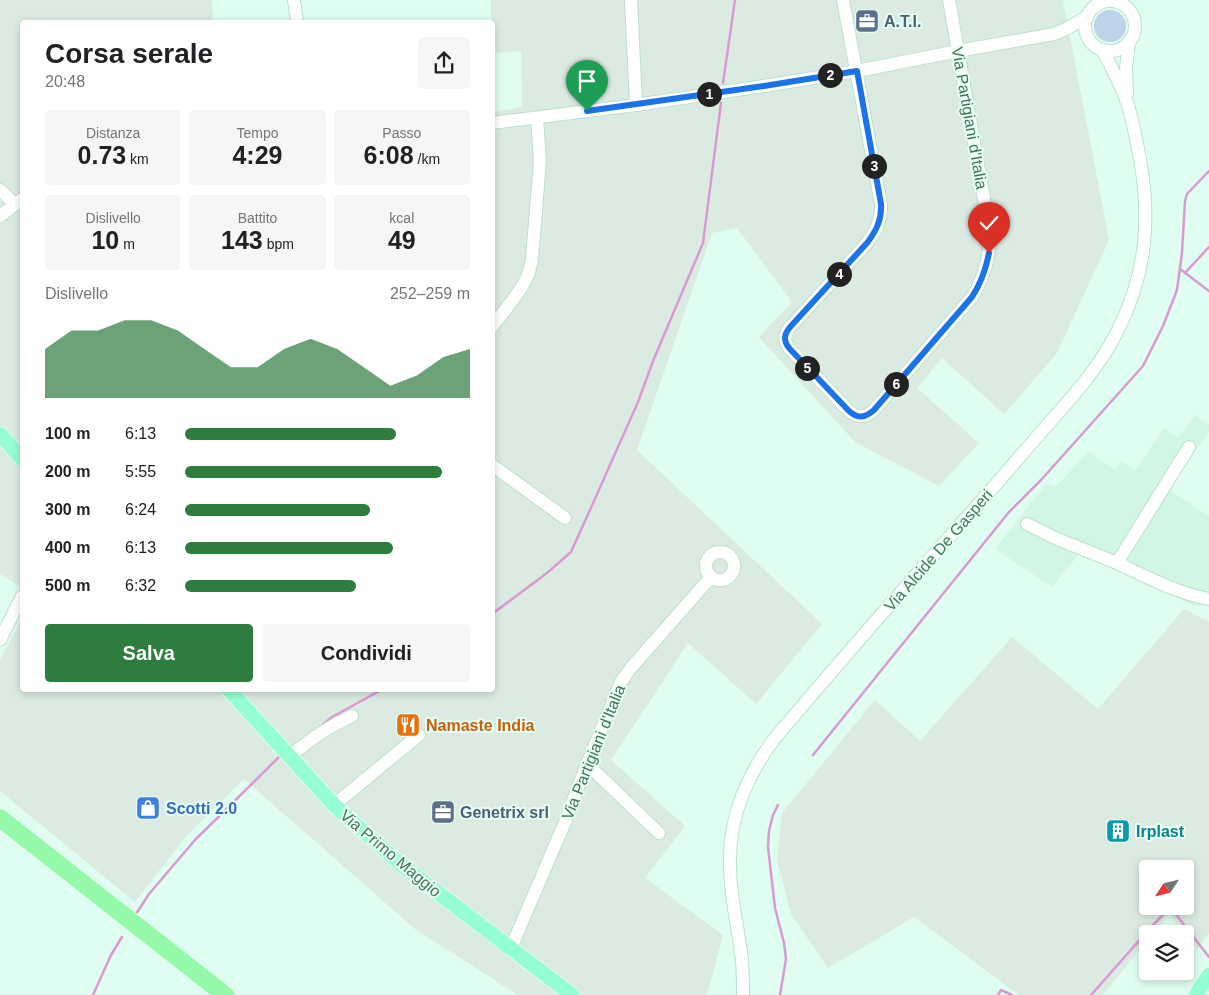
<!DOCTYPE html>
<html lang="it">
<meta charset="utf-8">
<style>
body{margin:0;font-family:Arial,sans-serif;background:#f6f6f6;color:#202124;height:100vh;display:flex;flex-direction:column;font-size:19px;white-space:nowrap}
*{box-sizing:border-box;margin:0}
p{font-size:16px;color:#757577}
.icon{flex:none;width:28px;height:28px;fill:none;stroke:currentColor;stroke-width:2;stroke-linecap:round;stroke-linejoin:round}
.map{position:relative;flex:1;overflow:hidden}
.side{position:absolute;left:20px;top:20px;width:475px;height:672px;display:flex;flex-direction:column;background:#fff;border-radius:5px;box-shadow:0 2px 8px #0003}
.side>*{flex:none}
.needle{width:32px;rotate:235deg}
.fabs{position:absolute;left:1139px;top:860px;display:grid;gap:10px}
.fabs a{display:grid;place-items:center;width:55px;height:55px;border-radius:5px;background:#fff;box-shadow:0 2px 8px #0003;font-size:25px}
.pin{position:absolute;display:grid;place-items:center;width:42px;height:42px;color:#fff;margin:-51px -21px;border-radius:50% 50% 50% 0;rotate:-45deg;box-shadow:0 0 5px #0007}
.pin .icon{rotate:45deg}
.km{position:absolute;width:25px;height:25px;margin:-12px;border-radius:50%;background:#222;color:#fff;font-size:14px;line-height:25px;text-align:center}
.round{display:grid;place-items:center;flex:none;width:52px;height:52px;border-radius:5px;background:#f6f6f6}
.summary{display:flex;align-items:center;justify-content:space-between;height:85px;padding:0 25px}
h1{font-size:28px;font-weight:800;line-height:38px}
.metrics{display:grid;grid-template-columns:repeat(3,1fr);gap:8px;height:85px;padding:5px 25px}
.metrics div{display:grid;align-content:center;border-radius:5px;background:#f6f6f6;text-align:center}
.metrics b{font-size:25px;font-weight:800}
.metrics small{font-size:14px;font-weight:400}
.metrics p{font-size:14px}
.chart{height:140px;padding:10px 25px}
.chart p{display:flex;justify-content:space-between}
.chart svg{width:100%;height:90px;margin-top:5px;fill:#2e7c3e;opacity:.7}
.action{display:flex;gap:10px;margin-top:auto;padding:10px 25px}
.action a{flex:1;height:58px;border-radius:5px;background:#2e7c3e;color:#fff;font-size:20px;font-weight:800;line-height:58px;text-align:center}
.action a+a{background:#f6f6f6;color:#202124}
ul{padding:0 25px;list-style:none;font-size:16px}
li{display:grid;grid-template-columns:80px 60px 1fr;align-items:center;height:38px}
li i{height:12px;border-radius:6px;background:#2e7c3e}
.map>svg:first-child{display:block}
</style>
<div class="map">
<svg width="1209" height="995" viewBox="0 0 1209 995">
<rect width="100%" height="100%" fill="#dffdf0"/>
<!-- residential -->
<path fill="#d1f7e4" d="M 1195,415 L 1209,425 L 1209,431 L 1169,490 L 1209,516 L 1209,599 L 1198,607 L 1146,584 L 1080,553 L 1052,587 L 995,549 L 1046,484 L 1056,487 L 1088,451 L 1115,470 L 1122,461 L 1135,471 L 1164,428 L 1178,438 Z"/>
<!-- industrial -->
<g fill="#dbebe2" fill-rule="evenodd">
<path d="M 0,0 L 212,0 L 213,22 L 22,22 L 22,588 L 0,574 Z"/>
<path d="M 491,0 L 1063,0 L 1109,240 L 1057,353 L 1004,414 L 942,358 L 917,388 L 979,443 L 939,486 L 855,442 L 759,337 L 792,302 L 737,228 L 712,233 L 637,450 L 822,624 L 756,704 L 688,643 L 611,760 L 685,826 L 645,878 L 723,935 L 707,995 L 518,995 L 415,929 L 244,779 L 187,835 L 135,902 L 0,791 L 0,660 L 22,618 L 22,690 L 492,690 L 493,112 L 522,107 L 521,51 L 493,53 L 492,22 L 491,22 Z"/>
<path d="M 1184,609 L 1209,622 L 1209,933 L 1197,949 L 1169,914 L 1153,934 L 1148,934 L 1147,941 L 1103,995 L 1019,995 L 914,917 L 828,968 L 791,914 L 777,861 L 782,813 L 875,700 L 920,741 L 1012,637 L 1098,709 ZM 1148,869 L 1185,869 L 1185,906 L 1148,906 Z"/>
</g>
<!-- green -->
<circle fill="#bed2ea" cx="1110" cy="26" r="16"/>
<g fill="none" stroke-linecap="round" stroke-linejoin="round">
<!-- stream -->
<g stroke="#d99ad2" stroke-width="2.5">
<path d="M 723,83 L 735,0"/>
<path d="M 1180,269 L 1209,291"/>
<path d="M 1185,273 L 1209,247"/>
<path d="M 492,614 L 547,573 L 571,552 L 594,501 L 638,402 L 653,361 L 703,243 L 721,103"/>
<path d="M 320,727 L 332,717 L 381,690"/>
<path d="M 813,755 L 1009,512 L 1041,480 L 1143,366 L 1163,326 L 1177,290 L 1182,253 L 1185,201 L 1187,194 L 1209,171"/>
<path d="M 778,805 L 773,815 L 769,831 L 768,847 L 775,908 L 784,943 L 786,959 L 780,995"/>
<path d="M 136,914 L 149,894 L 195,840 L 279,757"/>
<path d="M 93,995 L 111,955 L 122,937"/>
<path d="M 998,995 L 1001,990 L 1012,995"/>
<path d="M 1091,995 L 1152,926 L 1164,914 L 1171,911 L 1174,912 L 1209,957"/>
</g>
<defs>
<g id="minor">
<path d="M 294,0 L 297,22"/>
<path d="M 631,0 L 636,105"/>
<path d="M 843,0 L 881,204 C 882,220 876,231 867,243 L 791,326 C 784,334 783,340 789,348 L 849,411 C 858,419 865,418 874,410 L 972,297 C 985,277 990,256 990,233 L 949,0"/>
<circle cx="1110" cy="26" r="25"/>
<path d="M 1127,94 L 1126,68 L 1129,42"/>
<path d="M 492,123 L 636,105 L 764,86 L 857,71 L 958,51 L 1054,34 L 1066,29 L 1087,17"/>
<path d="M 0,190 L 15,204"/>
<path d="M 0,216 L 22,199"/>
<path d="M 492,327 C 502,313 521,292 527,277 C 530,271 531,264 532,258 L 540,161 L 537,118"/>
<path d="M 1189,447 L 1117,563 C 1147,577 1176,593 1209,599"/>
<path d="M 492,465 L 565,518"/>
<path d="M 1027,524 L 1055,538 L 1117,563"/>
<circle cx="720" cy="566" r="14"/>
<path d="M 0,640 L 22,596"/>
<path d="M 289,757 C 311,739 326,728 352,716"/>
<path d="M 587,764 L 659,833"/>
<path d="M 334,805 L 419,735"/>
<path d="M 511,948 L 565,822 L 587,764 L 621,682 L 630,669 L 711,577"/>
<path d="M 743,995 C 743,984 743,972 742,960 C 738,926 729,892 730,858 C 730,814 749,772 775,738 C 836,666 898,595 960,525 C 988,494 1015,462 1042,431 C 1068,402 1100,367 1117,332 C 1146,276 1151,220 1140,159 C 1136,140 1133,120 1127,102 C 1120,84 1112,67 1102,50"/>
</g>
<g id="major">
<path d="M 0,434 L 22,459"/>
<path d="M 229,690 L 334,805 L 399,863 L 572,995"/>
<path d="M 1196,995 L 1209,975"/>
</g>
<path id="highway" d="M 0,818 L 225,995"/>
</defs>
<!-- minor casing -->
<use href="#minor" stroke="#bbe1cb" stroke-width="14"/>
<!-- major casing -->
<use href="#major" stroke="#fff" stroke-width="16"/>
<!-- highway casing -->
<use href="#highway" stroke="#fff" stroke-width="19"/>
<!-- minor -->
<use href="#minor" stroke="#fff" stroke-width="12"/>
<!-- major -->
<use href="#major" stroke="#95fed2" stroke-width="15"/>
<!-- highway -->
<use href="#highway" stroke="#94faa9" stroke-width="18"/>
</g>
<g fill="none" stroke-linecap="round" stroke-linejoin="round">
<defs>
<path id="route" d="M 587,111 L 764,86 L 857,71 L 881,204 C 882,220 876,231 867,243 L 791,326 C 784,334 783,340 789,348 L 849,411 C 858,419 865,418 874,410 L 972,297 C 981,283 986,269 989,253"/>
</defs>
<!-- route casing -->
<use href="#route" stroke="#fff" stroke-width="10"/>
<!-- route -->
<use href="#route" stroke="#1a73e8" stroke-width="6"/>
</g>
<!-- icons -->
<defs>
<symbol id="office-square" viewBox="-11 -11 22 22"><rect x="-9" y="-9" width="18" height="18" rx="4" fill="#5c6f8a" stroke="#e6fff4"/><path d="M-6-3h4V-5.5h4V-3h4V5H-6ZM-1-4.5V-3h2v-1.5ZM-6 0V1H6V0Z" fill="#fff"/></symbol>
<symbol id="restaurant-square" viewBox="-11 -11 22 22"><rect x="-9" y="-9" width="18" height="18" rx="4" fill="#e8710a" stroke="#e6fff4"/><path d="M-5-6h1v4h1v-4h1v4h1v-4h1v5L-1.5 .5V6h-2V.5L-5-1ZM5-6V6H3V1.5H1.5Q1.5-4 5-6Z" fill="#fff"/></symbol>
<symbol id="shop-square" viewBox="-11 -11 22 22"><rect x="-9" y="-9" width="18" height="18" rx="4" fill="#3f7fe0" stroke="#e6fff4"/><path d="M-5-2.5h2.3a2.7 3.5 0 0 1 5.4 0H5L5.5 6h-11ZM-1.5-2.5h3a1.5 2.3 0 0 0-3 0Z" fill="#fff"/></symbol>
<symbol id="building-square" viewBox="-11 -11 22 22"><rect x="-9" y="-9" width="18" height="18" rx="4" fill="#0f9aa8" stroke="#e6fff4"/><path d="M-4-6H4V6H1V3H-1V6H-4ZM-2.5-4.3h1.7v1.8h-1.7ZM.8-4.3h1.7v1.8H.8ZM-2.5-1h1.7V.8h-1.7ZM.8-1h1.7V.8H.8Z" fill="#fff"/></symbol>
</defs>
<g fill-rule="evenodd">
<use href="#office-square" x="853" y="7" width="28" height="28"/>
<use href="#restaurant-square" x="394" y="711" width="28" height="28"/>
<use href="#shop-square" x="134" y="794" width="28" height="28"/>
<use href="#office-square" x="429" y="798" width="28" height="28"/>
<use href="#building-square" x="1104" y="817" width="28" height="28"/>
</g>
<g text-anchor="middle" stroke-width="4" stroke-linejoin="round" paint-order="stroke">
<!-- service labels -->
<g font-size="16" font-weight="bold" fill="#4e5e75" stroke="#e6fff4" text-anchor="start">
<text x="884" y="27">A.T.I.</text>
<text x="460" y="818">Genetrix srl</text>
</g>
<!-- street labels -->
<g font-size="16" fill="#467454" stroke="#e6fff4">
<text transform="translate(970 118) rotate(80)" y="6">Via Partigiani d'Italia</text>
<text transform="translate(938 550) rotate(-49)" y="6">Via Alcide De Gasperi</text>
<text transform="translate(593 752) rotate(-68)" y="6">Via Partigiani d'Italia</text>
<text transform="translate(391 853) rotate(40)" y="6">Via Primo Maggio</text>
</g>
<!-- food labels -->
<g font-size="16" font-weight="bold" fill="#c56008" stroke="#e6fff4" text-anchor="start">
<text x="426" y="731">Namaste India</text>
</g>
<!-- shop labels -->
<g font-size="16" font-weight="bold" fill="#366cbe" stroke="#e6fff4" text-anchor="start">
<text x="166" y="814">Scotti 2.0</text>
</g>
<!-- culture labels -->
<g font-size="16" font-weight="bold" fill="#0d838f" stroke="#e6fff4" text-anchor="start">
<text x="1136" y="837">Irplast</text>
</g>
</g>
</svg>
<div class="fabs">
<a><svg class="needle" viewBox="-14 -14 28 28"><path d="M0-13l5 13h-10z" fill="#e53935"/><path d="M0 13l5-13h-10z" fill="#757577"/></svg></a>
<a><svg class="icon" aria-label="layers" viewBox="0 0 24 24"><path d="M12 4l9 5-9 5-9-5zM3 14l9 5 9-5"/></svg></a>
</div>
<div class="pin" style="left:587px;top:111px;background:#1e9e55"><svg class="icon" aria-label="arrive" viewBox="0 0 24 24"><path d="M6 21V4h12l-3 4 3 4H6"/></svg></div>
<div class="pin" style="left:989px;top:253px;background:#d93025"><svg class="icon" aria-label="check" viewBox="0 0 24 24"><path d="M5 12l5 5 9-10"/></svg></div>
<b class="km" style="left:709px;top:94px">1</b>
<b class="km" style="left:830px;top:75px">2</b>
<b class="km" style="left:874px;top:166px">3</b>
<b class="km" style="left:839px;top:274px">4</b>
<b class="km" style="left:807px;top:368px">5</b>
<b class="km" style="left:896px;top:384px">6</b>
<section class="side">
<div class="summary"><div><h1>Corsa serale</h1><p>20:48</p></div><a class="round"><svg class="icon" aria-label="share" viewBox="0 0 24 24"><path d="M12 15V3M7 8l5-5 5 5M5 13v7h14v-7"/></svg></a></div>
<div class="metrics">
<div><p>Distanza</p><b>0.73<small> km</small></b></div>
<div><p>Tempo</p><b>4:29</b></div>
<div><p>Passo</p><b>6:08<small> /km</small></b></div>
</div>
<div class="metrics">
<div><p>Dislivello</p><b>10<small> m</small></b></div>
<div><p>Battito</p><b>143<small> bpm</small></b></div>
<div><p>kcal</p><b>49</b></div>
</div>
<div class="chart"><p><span>Dislivello</span>252–259 m</p>
<svg viewBox="0 0 160 44" preserveAspectRatio="none"><path d="M0 44V20L10 11L20 11L30 6L40 6L50 11L60 20L70 29L80 29L90 20L100 15L110 20L120 29L130 38L140 33L150 24L160 20V44z"/></svg>
</div>
<ul>
<li><b>100 m</b>6:13<i style="width:74%"></i></li>
<li><b>200 m</b>5:55<i style="width:90%"></i></li>
<li><b>300 m</b>6:24<i style="width:65%"></i></li>
<li><b>400 m</b>6:13<i style="width:73%"></i></li>
<li><b>500 m</b>6:32<i style="width:60%"></i></li>
</ul>
<div class="action"><a>Salva</a><a>Condividi</a></div>
</section>
</div>
